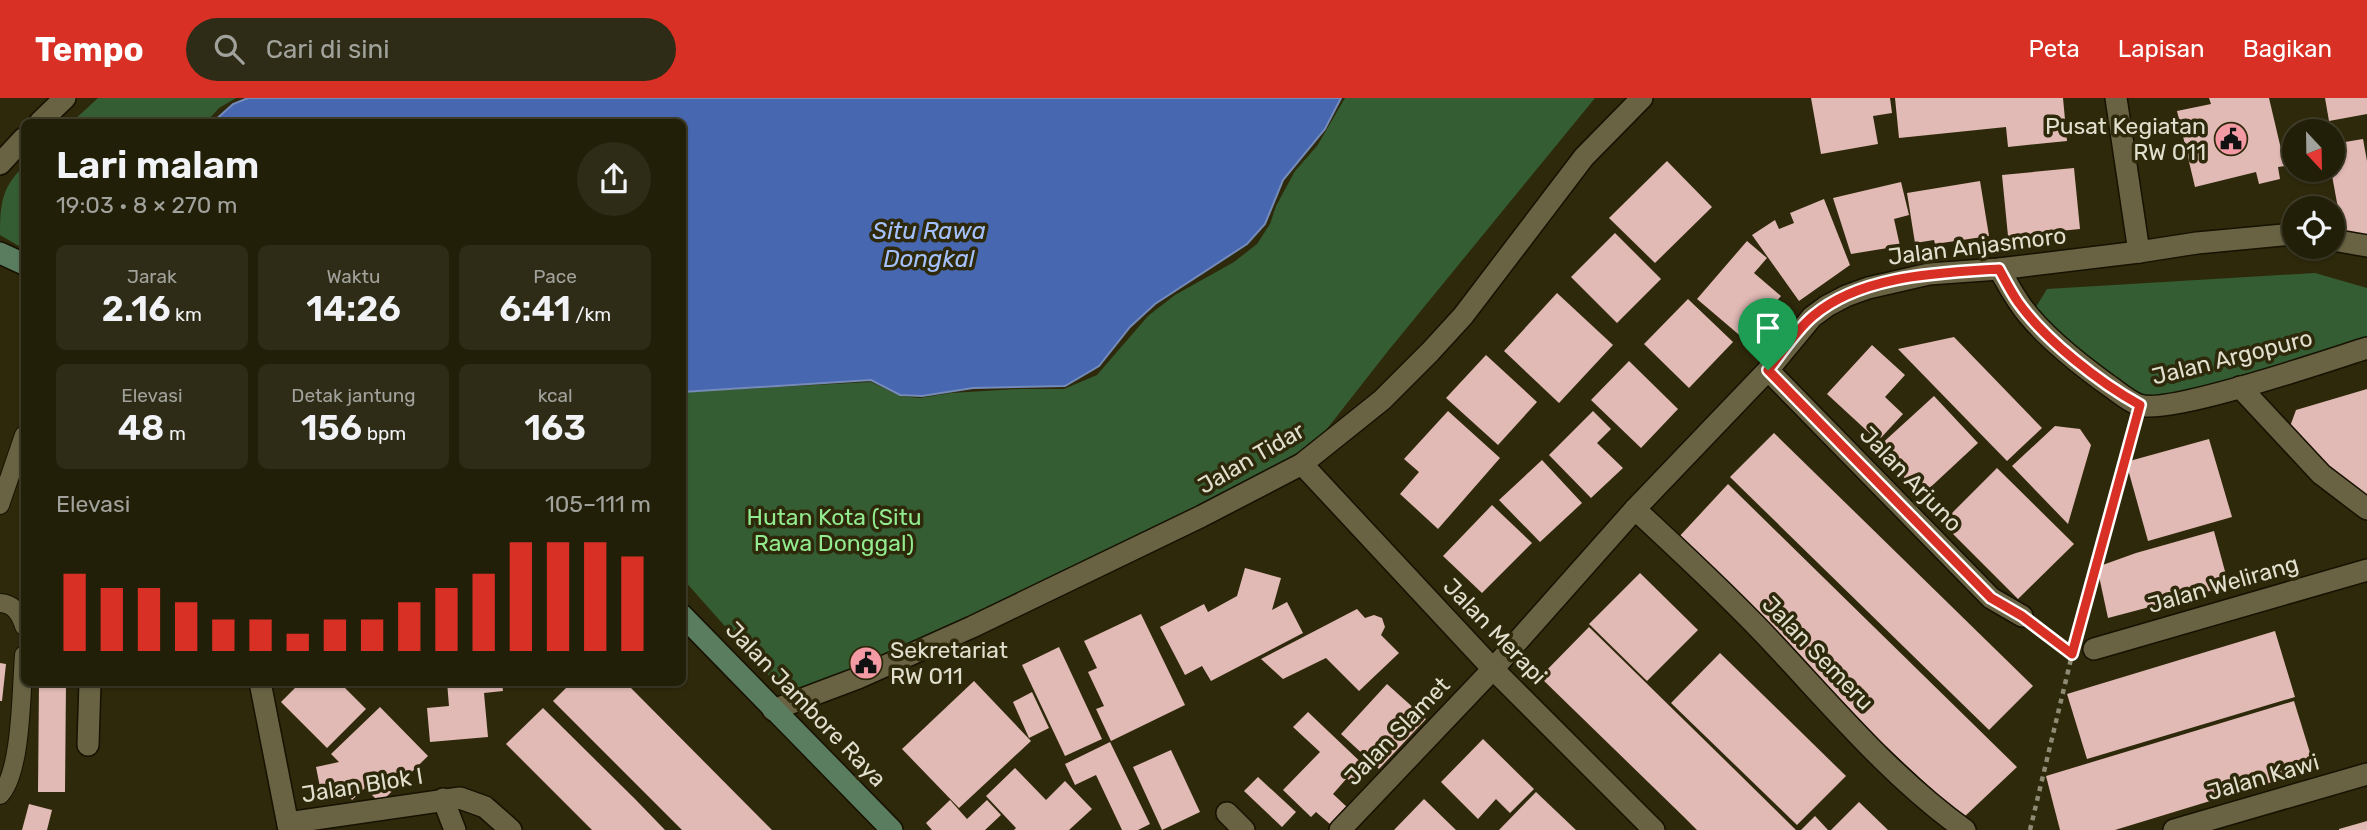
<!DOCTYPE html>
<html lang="id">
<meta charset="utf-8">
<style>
body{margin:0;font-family:Rubik,sans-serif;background:#2e2c16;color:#f1f3f6;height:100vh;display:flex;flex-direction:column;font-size:26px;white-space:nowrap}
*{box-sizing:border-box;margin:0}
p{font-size:23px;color:#a2a29c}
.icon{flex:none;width:38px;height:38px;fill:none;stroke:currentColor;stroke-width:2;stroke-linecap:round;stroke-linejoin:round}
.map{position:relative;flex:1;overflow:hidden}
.details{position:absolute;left:21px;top:21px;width:665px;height:567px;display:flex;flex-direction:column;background:#221f08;border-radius:10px;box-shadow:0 2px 5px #0004,0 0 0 2px #3f3d29}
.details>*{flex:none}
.needle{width:46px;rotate:158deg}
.buttons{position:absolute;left:2282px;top:21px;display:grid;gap:14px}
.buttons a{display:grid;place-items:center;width:63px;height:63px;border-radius:50%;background:#221f08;box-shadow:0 2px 5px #0004,0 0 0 2px #3f3d29;font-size:35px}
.pin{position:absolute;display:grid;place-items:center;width:60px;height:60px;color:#fff;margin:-72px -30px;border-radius:50% 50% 50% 0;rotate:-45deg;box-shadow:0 0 7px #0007}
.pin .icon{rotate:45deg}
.round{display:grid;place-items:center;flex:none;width:74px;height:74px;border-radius:37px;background:#2e2c16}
.overview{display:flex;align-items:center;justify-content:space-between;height:119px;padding:0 35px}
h1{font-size:38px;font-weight:600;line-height:52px}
.stats{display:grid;grid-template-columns:repeat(3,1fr);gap:10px;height:119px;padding:7px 35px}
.stats div{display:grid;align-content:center;border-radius:10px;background:#2e2c16;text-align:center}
.stats b{font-size:35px;font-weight:600}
.stats small{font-size:19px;font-weight:400}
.stats p{font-size:19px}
.chart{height:196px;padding:14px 35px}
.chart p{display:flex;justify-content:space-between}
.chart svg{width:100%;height:126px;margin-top:7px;stroke:#d93025;stroke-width:6}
header{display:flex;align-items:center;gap:42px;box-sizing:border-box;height:98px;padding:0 35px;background:#d93025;color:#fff}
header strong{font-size:33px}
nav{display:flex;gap:38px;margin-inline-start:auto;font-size:24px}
.search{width:490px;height:63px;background:#2e2c16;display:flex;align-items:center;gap:18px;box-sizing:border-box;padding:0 24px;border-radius:38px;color:#a2a29c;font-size:26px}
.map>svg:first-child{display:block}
</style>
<header>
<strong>Tempo</strong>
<div class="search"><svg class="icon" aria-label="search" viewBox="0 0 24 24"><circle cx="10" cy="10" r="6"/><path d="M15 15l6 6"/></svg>Cari di sini</div>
<nav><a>Peta</a><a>Lapisan</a><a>Bagikan</a></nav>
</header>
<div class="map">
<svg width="2367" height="732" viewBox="0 0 2367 732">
<rect width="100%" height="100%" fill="#2e290b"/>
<!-- green -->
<g fill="#355d33">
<path d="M 98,0 L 236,0 L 219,10 L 206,24 L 72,24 Z"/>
<path d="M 1345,0 L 1595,0 L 1388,253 L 1301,364 L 934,556 L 785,596 L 683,481 L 682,294 L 871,284 L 900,298 L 920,300 L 951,295 L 1019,291 L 1064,291 L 1097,277 L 1148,218 L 1175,197 L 1234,164 L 1257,146 L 1270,126 L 1276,108 L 1295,73 L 1317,48 Z"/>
<path d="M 24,68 L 24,151 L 0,137 C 0,107 1,90 24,68 Z"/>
<path d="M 2315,175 L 2367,190 L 2367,253 L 2140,316 L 2028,222 L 2047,191 Z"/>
</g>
<!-- water -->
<path fill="#4767b1" stroke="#758bb9" stroke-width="2" d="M 248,0 L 1341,0 L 1325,31 L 1283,82 L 1265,126 L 1247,146 L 1155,206 L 1130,229 L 1099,268 L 1065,288 L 973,290 L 922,298 L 900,297 L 871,282 L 683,294 L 682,24 L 213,24 L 233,6 Z"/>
<!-- building -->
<g fill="#e1b9b5">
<path d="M 1811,0 L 1890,0 L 1892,15 L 1873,18 L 1878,46 L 1821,56 Z"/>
<path d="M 1895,0 L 2063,0 L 2067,43 L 2008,49 L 2006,29 L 1899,40 Z"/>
<path d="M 2209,0 L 2269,0 L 2285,68 L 2278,69 L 2280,81 L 2259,86 L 2256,74 L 2195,89 L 2177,13 L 2211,6 Z"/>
<path d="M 2325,0 L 2367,0 L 2367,16 L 2329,23 Z"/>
<path d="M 2363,41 L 2367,63 L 2367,139 L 2344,143 L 2331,72 L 2333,46 Z"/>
<path d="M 1667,63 L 1712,109 L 1655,165 L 1609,120 Z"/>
<path d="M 2074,70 L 2080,131 L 2008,138 L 2002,77 Z"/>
<path d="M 1980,83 L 1989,138 L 1935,146 L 1934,142 L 1915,145 L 1907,95 Z"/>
<path d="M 1901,84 L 1909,117 L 1894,121 L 1900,148 L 1851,156 L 1833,100 Z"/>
<path d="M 1824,101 L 1850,167 L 1799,203 L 1752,137 L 1775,122 L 1779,131 L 1794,125 L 1790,115 Z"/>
<path d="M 1615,135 L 1661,181 L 1617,225 L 1571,179 Z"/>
<path d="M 1747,143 L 1767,160 L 1754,175 L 1781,198 L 1744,241 L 1697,201 Z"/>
<path d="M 1557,195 L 1613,247 L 1559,305 L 1504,253 Z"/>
<path d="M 1688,201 L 1733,244 L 1689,290 L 1644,246 Z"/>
<path d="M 1954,239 L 2042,330 L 2007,363 L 1898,251 Z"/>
<path d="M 1872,247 L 1905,277 L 1885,299 L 1903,316 L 1878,343 L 1827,296 Z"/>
<path d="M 1486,257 L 1537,304 L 1498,347 L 1446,300 Z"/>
<path d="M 1629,263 L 1678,311 L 1641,350 L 1591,302 Z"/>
<path d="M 2367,291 L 2367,401 L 2288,334 L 2296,312 Z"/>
<path d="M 1934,298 L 1978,345 L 1921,398 L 1877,350 Z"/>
<path d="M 1448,313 L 1500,360 L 1438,431 L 1400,396 L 1419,374 L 1404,361 Z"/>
<path d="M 1593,313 L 1611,331 L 1597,345 L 1623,370 L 1591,400 L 1549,357 Z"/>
<path d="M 2055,328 L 2080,331 L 2091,347 L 2068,426 L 2012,368 Z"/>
<path d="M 1774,335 L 2033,588 L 1989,632 L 1730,379 Z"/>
<path d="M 2209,341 L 2232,419 L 2148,443 L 2126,364 Z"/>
<path d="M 1542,362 L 1582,405 L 1540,444 L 1499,402 Z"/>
<path d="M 1997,370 L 2074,446 L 2018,501 L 1942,425 Z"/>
<path d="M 1728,386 L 2017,669 L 1963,720 L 1880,643 L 1794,553 L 1677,441 Z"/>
<path d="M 1492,407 L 1532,445 L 1482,495 L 1443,458 Z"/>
<path d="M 2214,433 L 2229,488 L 2108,520 L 2097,469 L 2136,455 Z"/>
<path d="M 1245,470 L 1281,480 L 1272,512 L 1287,504 L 1303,535 L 1211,583 L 1202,568 L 1185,577 L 1160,529 L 1204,506 L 1208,514 L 1237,498 Z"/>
<path d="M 1640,475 L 1698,532 L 1647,583 L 1589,526 Z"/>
<path d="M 1357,511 L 1365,520 L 1374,517 L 1382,520 L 1385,529 L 1381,537 L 1399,555 L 1359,593 L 1326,560 L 1283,581 L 1261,561 Z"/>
<path d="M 1141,516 L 1185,607 L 1111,643 L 1096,611 L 1104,608 L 1088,574 L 1097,570 L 1084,543 Z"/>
<path d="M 1589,529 L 1733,670 L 1796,732 L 1697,732 L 1684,719 L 1540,579 Z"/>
<path d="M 2275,533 L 2295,599 L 2087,661 L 2067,596 Z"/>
<path d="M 1059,549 L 1102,641 L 1065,658 L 1022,567 Z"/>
<path d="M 878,553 L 883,567 L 854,577 L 849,563 Z"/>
<path d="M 1720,555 L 1846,678 L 1797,727 L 1671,605 Z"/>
<path d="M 0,565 L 6,566 L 2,603 L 0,603 Z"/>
<path d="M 974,583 L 1031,643 L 959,710 L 902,651 Z"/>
<path d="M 39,584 L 66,584 L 65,694 L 38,694 Z"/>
<path d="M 301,584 L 339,584 L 366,611 L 327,650 L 281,604 Z"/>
<path d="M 447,584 L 502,584 L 503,593 L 484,595 L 488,639 L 430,644 L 427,610 L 449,608 Z"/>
<path d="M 572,584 L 625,584 L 772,732 L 682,732 L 553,603 Z"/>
<path d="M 1387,586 L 1426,621 L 1379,671 L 1341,636 Z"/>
<path d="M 1032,594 L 1049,630 L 1029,640 L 1013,604 Z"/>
<path d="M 2294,603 L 2315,671 L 2115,732 L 2060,732 L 2046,678 Z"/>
<path d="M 380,609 L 428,658 L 380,705 L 365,690 L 352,702 L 340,689 L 321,694 L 316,669 L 339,664 L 331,656 Z"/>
<path d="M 543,610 L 635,701 L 665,732 L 592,732 L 506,646 Z"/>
<path d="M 1308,614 L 1369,672 L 1354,687 L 1347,680 L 1333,696 L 1348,710 L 1331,727 L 1316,714 L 1311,719 L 1283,692 L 1320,654 L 1293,629 Z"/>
<path d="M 1483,641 L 1534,691 L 1510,715 L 1496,701 L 1478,721 L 1441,684 Z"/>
<path d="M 1110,644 L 1150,726 L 1138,732 L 1122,732 L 1096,677 L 1075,687 L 1065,666 Z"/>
<path d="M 1171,652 L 1200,714 L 1162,732 L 1133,669 Z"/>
<path d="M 1015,670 L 1046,702 L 1065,683 L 1092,711 L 1069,732 L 1014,732 L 1016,730 L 986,698 Z"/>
<path d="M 1258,679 L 1296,714 L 1282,729 L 1244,693 Z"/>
<path d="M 1536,694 L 1576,732 L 1499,732 Z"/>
<path d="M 1424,701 L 1456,732 L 1394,732 Z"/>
<path d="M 950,702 L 967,721 L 987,702 L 1001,717 L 985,732 L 932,732 L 926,725 Z"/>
<path d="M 1859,704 L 1888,732 L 1831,732 Z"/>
<path d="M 29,706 L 52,712 L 47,732 L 22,732 Z"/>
<path d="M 1815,718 L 1828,732 L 1801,732 Z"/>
<path d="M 2367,723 L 2367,732 L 2339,732 L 2339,731 Z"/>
</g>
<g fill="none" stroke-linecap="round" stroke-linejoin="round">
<defs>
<g id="lane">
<path d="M 0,407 L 24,337"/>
<path d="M 0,505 C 14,506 20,515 24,528"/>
<path d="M 0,697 C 22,674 21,592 24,557"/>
</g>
<g id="street">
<path d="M 2116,0 L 2139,154"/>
<path d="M 40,24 L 65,0"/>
<path d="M 0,66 L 24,40"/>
<path d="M 2333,142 L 2367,148"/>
<path d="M 1999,171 C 2005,181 2011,193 2018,203 C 2037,233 2079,266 2108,287 C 2117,293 2128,303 2139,307 C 2169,317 2329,262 2367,250"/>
<path d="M 1768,272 L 1991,500 L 2022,518"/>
<path d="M 2240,289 L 2321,376 L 2367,411"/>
<path d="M 1302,366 L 1493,571 L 1654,732"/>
<path d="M 1635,411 C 1681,454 1727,496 1770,542 C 1832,608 1891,679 1965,732"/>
<path d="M 2094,551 L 2367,472"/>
<path d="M 260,584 L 289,732"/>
<path d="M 773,612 L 858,580 L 972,529 L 1202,418 L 1302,366 L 1382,302 L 1430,254 L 1463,218 L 1584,59 L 1642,0"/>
<path d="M 88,647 L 90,584"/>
<path d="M 443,701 L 455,732"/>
<path d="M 1227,715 L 1244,732"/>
<path d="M 288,725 L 460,700 L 485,709 L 511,732"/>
<path d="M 1340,732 L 1493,571 L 1635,411 L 1768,272 L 1812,219 L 1827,208 L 1846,198 L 1868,190 L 1929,176 L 1999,171 L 2139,154 L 2197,145 L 2294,136"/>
<path d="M 2174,732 L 2367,676"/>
</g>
<g id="secondary">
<path d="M 0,155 L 24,166"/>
<path d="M 682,517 L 892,732"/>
</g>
</defs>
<!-- lane casing -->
<use href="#lane" stroke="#171100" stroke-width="20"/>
<!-- street casing -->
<use href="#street" stroke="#171100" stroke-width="24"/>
<!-- secondary casing -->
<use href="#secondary" stroke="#171100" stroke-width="24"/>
<!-- path -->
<g stroke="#8e8a73" stroke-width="4.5" stroke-dasharray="5 5" stroke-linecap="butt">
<path d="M 2039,531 L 2071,556"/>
<path d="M 2078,532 L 2135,328"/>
<path d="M 2030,732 L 2071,561"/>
</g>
<!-- lane -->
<use href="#lane" stroke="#696344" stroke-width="18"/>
<!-- street -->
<use href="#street" stroke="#696344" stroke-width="21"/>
<!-- secondary -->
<use href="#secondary" stroke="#5a7d60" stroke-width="21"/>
</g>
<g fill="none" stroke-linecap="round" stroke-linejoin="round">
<defs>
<path id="route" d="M 1999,171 C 2005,182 2011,194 2018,204 C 2045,242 2100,285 2140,307 L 2072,556 L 2022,518 L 1991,500 L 1768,272 C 1782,255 1796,232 1813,218 C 1861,177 1939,175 1999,171 Z"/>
</defs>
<!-- route casing -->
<use href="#route" stroke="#fff" stroke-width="14"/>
<!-- route -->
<use href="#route" stroke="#d93025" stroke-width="9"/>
</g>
<!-- icons -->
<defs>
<symbol id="civic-disc" viewBox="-11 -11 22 22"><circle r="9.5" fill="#f49aa5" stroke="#2e290b"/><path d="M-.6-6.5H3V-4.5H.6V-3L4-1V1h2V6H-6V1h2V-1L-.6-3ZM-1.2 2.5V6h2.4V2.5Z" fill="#111"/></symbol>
</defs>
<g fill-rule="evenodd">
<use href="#civic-disc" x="2212" y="22" width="38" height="38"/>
<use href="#civic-disc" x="847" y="546" width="38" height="38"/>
</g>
<g text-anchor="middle" stroke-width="7" stroke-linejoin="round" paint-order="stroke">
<!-- poi labels -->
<g font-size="23" fill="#e1dfcd" stroke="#2e290b" text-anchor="end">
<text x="2206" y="36">Pusat Kegiatan<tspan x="2206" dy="26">RW 011</tspan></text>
<text x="890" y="560" text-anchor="start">Sekretariat<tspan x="890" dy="26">RW 011</tspan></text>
</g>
<!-- street labels -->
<g font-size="23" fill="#e1dfcd" stroke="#2e290b">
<text transform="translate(1977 148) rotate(-7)" y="8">Jalan Anjasmoro</text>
<text transform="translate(2232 259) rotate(-14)" y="8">Jalan Argopuro</text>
<text transform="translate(1251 360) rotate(-30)" y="8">Jalan Tidar</text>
<text transform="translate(1911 381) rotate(46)" y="8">Jalan Arjuno</text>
<text transform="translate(2223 486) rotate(-16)" y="8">Jalan Welirang</text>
<text transform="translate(1495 533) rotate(46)" y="8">Jalan Merapi</text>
<text transform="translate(1818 555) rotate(46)" y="8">Jalan Semeru</text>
<text transform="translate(806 606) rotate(46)" y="8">Jalan Jambore Raya</text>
<text transform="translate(1397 633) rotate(-46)" y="8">Jalan Slamet</text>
<text transform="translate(2263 679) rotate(-16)" y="8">Jalan Kawi</text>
<text transform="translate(362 687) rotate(-9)" y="8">Jalan Blok I</text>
</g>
<!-- park labels -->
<g font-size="23" fill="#92eb8e" stroke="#2e290b">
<text x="834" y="427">Hutan Kota (Situ<tspan x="834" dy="26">Rawa Donggal)</tspan></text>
</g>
<!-- water labels -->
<g font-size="24" font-style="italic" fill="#a4c1fd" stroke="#2e290b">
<text x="929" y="141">Situ Rawa<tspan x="929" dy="28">Dongkal</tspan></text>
</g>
</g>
</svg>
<div class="buttons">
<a><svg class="needle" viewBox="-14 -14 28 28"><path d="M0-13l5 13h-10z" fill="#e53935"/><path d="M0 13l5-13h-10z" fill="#a2a29c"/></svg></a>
<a><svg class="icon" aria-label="locate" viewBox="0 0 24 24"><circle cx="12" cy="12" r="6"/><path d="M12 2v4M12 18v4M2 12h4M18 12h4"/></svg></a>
</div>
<div class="pin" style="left:1768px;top:272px;background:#1e9e55"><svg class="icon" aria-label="arrive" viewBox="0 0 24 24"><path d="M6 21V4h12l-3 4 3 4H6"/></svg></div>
<section class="details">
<div class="overview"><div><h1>Lari malam</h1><p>19:03 · 8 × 270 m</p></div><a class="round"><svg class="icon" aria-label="share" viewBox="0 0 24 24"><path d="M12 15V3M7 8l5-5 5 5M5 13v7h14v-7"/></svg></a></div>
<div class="stats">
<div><p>Jarak</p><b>2.16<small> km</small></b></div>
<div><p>Waktu</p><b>14:26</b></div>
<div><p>Pace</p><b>6:41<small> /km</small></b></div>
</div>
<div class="stats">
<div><p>Elevasi</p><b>48<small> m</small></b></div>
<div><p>Detak jantung</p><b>156<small> bpm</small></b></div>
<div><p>kcal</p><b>163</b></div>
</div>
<div class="chart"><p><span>Elevasi</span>105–111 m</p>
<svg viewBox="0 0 160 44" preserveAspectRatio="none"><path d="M5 44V17M15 44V22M25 44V22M35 44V27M45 44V33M55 44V33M65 44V38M75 44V33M85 44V33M95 44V27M105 44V22M115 44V17M125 44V6M135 44V6M145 44V6M155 44V11"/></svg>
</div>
</section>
</div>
